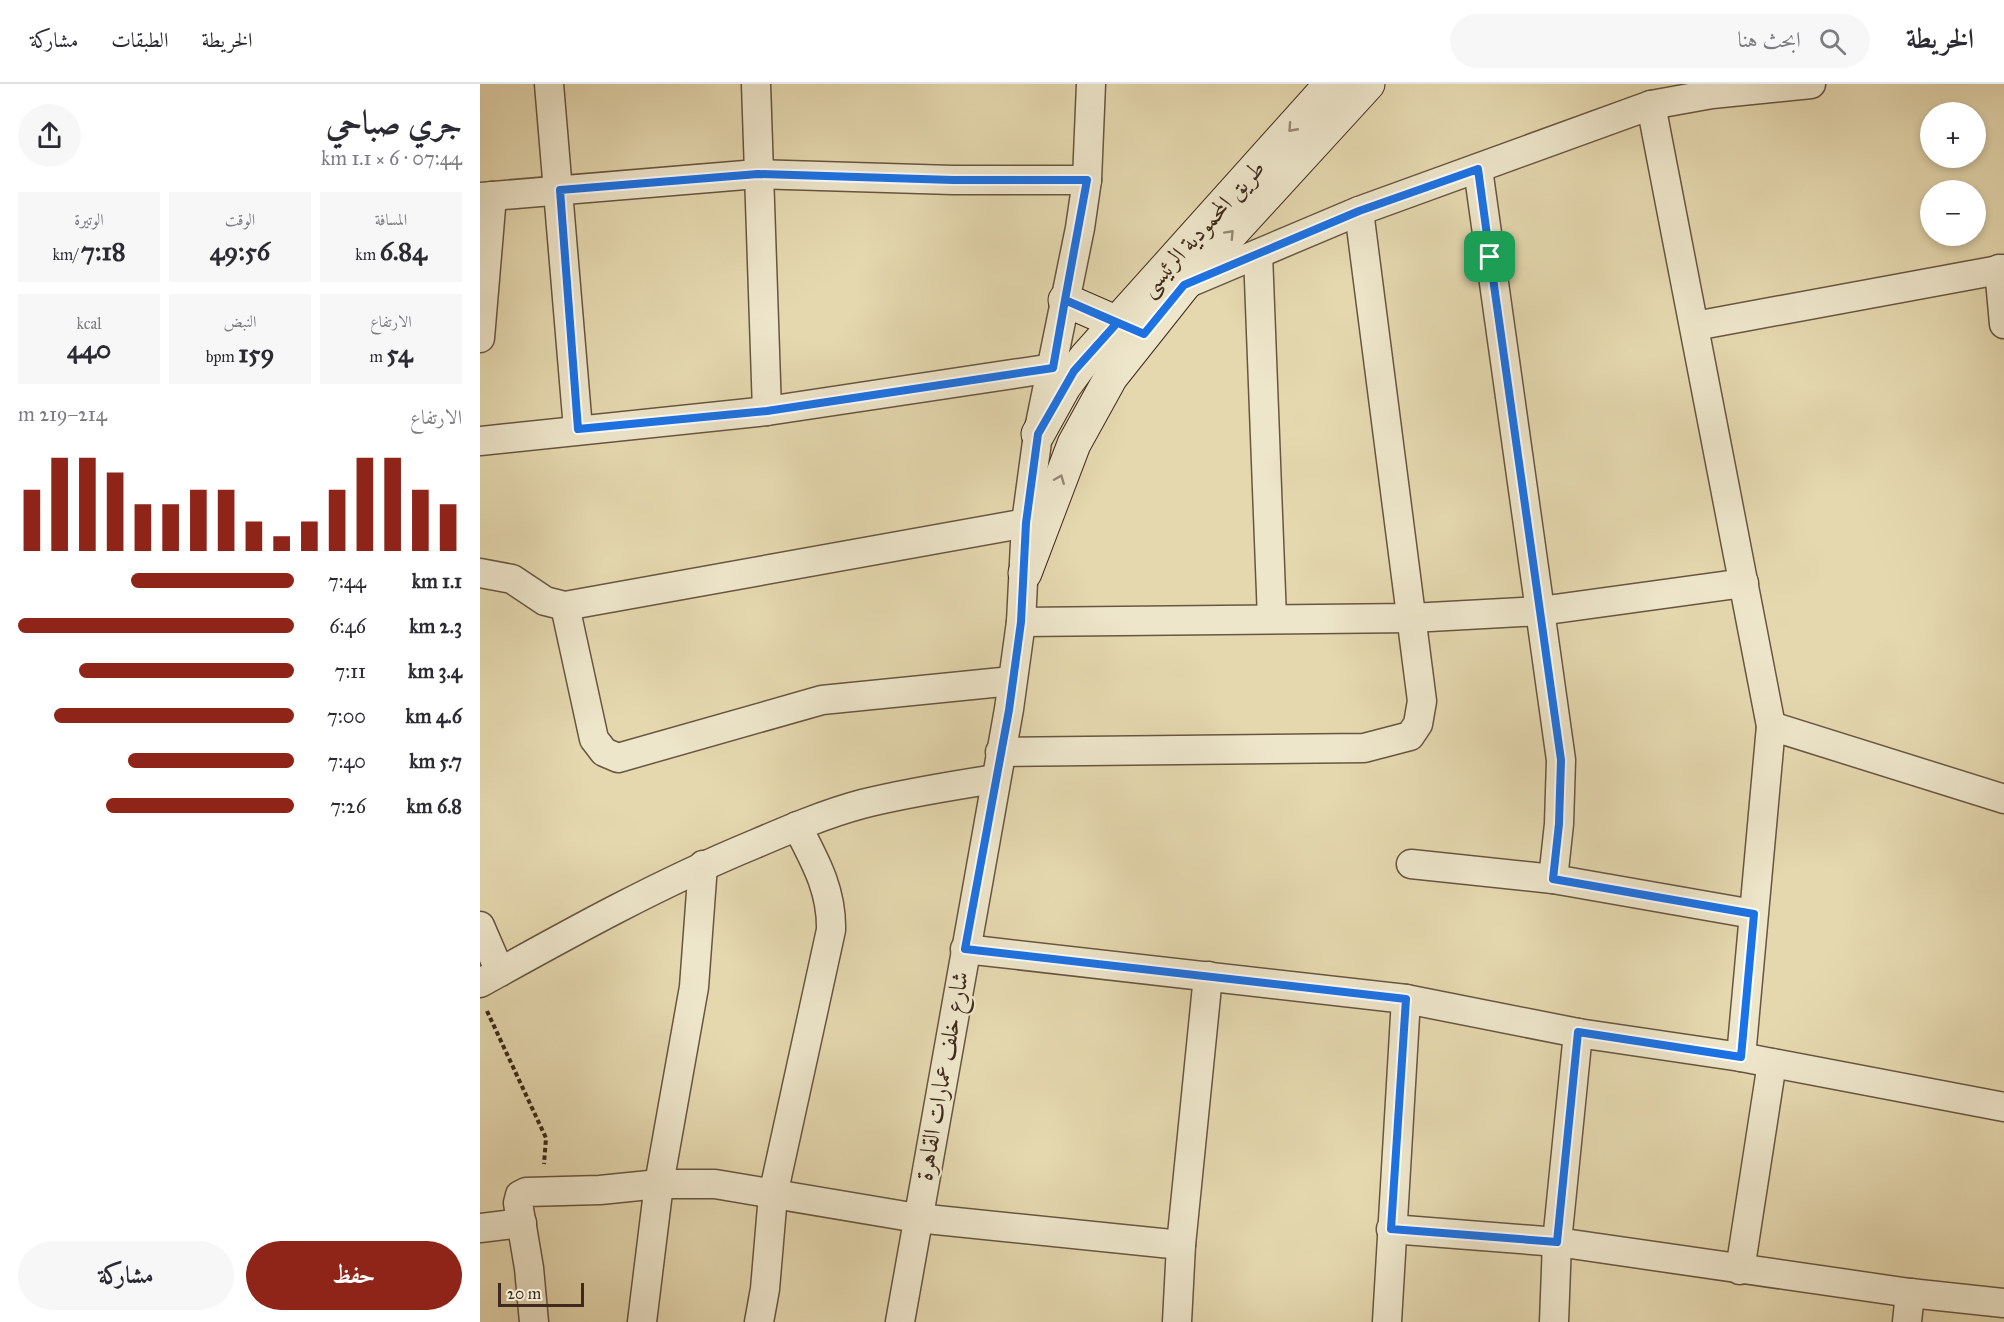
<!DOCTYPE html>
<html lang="ar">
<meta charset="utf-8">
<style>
body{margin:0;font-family:"IM FELL Great Primer",Amiri,serif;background:#f7f7f7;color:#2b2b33;direction:rtl;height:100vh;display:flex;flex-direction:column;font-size:22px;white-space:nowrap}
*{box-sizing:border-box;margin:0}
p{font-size:20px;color:#7c7c81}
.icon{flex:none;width:33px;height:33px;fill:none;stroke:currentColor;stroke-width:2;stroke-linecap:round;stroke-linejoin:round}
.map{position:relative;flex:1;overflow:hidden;direction:ltr}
.drawer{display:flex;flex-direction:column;background:#fff;width:480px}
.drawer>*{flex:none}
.buttons{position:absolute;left:1440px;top:18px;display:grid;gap:12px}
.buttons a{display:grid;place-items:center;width:66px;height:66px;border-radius:50%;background:#fff;box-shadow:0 3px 9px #0003;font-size:30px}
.scale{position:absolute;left:18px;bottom:15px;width:86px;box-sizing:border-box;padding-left:6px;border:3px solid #3e2a1c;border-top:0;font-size:16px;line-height:21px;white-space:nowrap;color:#3e2a1c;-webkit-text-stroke:4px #eee6cb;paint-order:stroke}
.pin{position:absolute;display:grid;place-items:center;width:51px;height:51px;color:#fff;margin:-26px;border-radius:12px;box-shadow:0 3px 9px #0006}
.round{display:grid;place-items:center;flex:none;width:63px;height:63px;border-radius:32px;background:#f7f7f7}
.headline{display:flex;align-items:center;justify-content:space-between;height:102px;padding:0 18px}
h1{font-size:33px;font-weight:700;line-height:45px}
.figures{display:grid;grid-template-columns:repeat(3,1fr);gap:9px;height:102px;padding:6px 18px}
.figures div{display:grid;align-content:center;border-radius:0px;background:#f7f7f7;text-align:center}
.figures b{font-size:26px;font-weight:700}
.figures small{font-size:16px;font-weight:400}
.figures p{font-size:16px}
.chart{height:168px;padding:12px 18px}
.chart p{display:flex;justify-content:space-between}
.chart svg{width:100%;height:108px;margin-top:6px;stroke:#8f2418;stroke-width:6}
.button{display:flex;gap:12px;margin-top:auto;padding:12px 18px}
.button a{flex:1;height:69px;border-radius:36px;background:#8f2418;color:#fff;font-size:24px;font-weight:700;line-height:69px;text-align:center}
.button a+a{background:#f7f7f7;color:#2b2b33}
ul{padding:0 18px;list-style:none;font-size:20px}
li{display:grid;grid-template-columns:96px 72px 1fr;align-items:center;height:45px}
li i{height:15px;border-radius:8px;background:#8f2418}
header{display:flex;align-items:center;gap:36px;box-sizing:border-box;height:84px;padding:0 30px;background:#fff;border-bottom:2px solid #e1e1e2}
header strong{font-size:28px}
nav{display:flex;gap:33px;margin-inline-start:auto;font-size:21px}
.search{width:420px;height:54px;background:#f7f7f7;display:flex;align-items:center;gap:15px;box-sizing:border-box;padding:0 21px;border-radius:33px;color:#7c7c81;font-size:22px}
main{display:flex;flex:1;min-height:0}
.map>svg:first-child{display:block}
</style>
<header>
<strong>الخريطة</strong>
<div class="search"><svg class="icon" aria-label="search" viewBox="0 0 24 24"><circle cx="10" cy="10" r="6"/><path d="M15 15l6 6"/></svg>ابحث هنا</div>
<nav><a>الخريطة</a><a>الطبقات</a><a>مشاركة</a></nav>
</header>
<main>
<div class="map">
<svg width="1524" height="1238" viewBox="0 0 1524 1238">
<rect width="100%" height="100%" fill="#e5d8af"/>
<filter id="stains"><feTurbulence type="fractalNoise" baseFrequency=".00333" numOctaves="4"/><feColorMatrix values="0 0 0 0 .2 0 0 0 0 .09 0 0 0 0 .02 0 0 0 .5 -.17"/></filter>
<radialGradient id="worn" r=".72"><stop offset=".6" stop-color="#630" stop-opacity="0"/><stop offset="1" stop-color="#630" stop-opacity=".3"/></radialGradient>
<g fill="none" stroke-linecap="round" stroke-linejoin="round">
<defs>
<g id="street">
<path d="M 69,0 L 98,345"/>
<path d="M 276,0 L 287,327"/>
<path d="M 1171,21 L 1291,642 L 1261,973"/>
<path d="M 998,85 L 1081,676 L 1079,740 L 1073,795"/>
<path d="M 0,113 L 277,90 L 473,96 L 607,96"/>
<path d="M 778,170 L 792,535"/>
<path d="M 1519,185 L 1524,240"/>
<path d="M 706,200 L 879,127 L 1171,21 L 1232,10 L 1331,0"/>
<path d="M 1215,242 L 1524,185"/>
<path d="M 0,254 L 12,112"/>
<path d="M 0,357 L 287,327 L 573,284"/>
<path d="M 0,489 L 32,495 L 65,517 L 85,522 L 546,439"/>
<path d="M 85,522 L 114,655 L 124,668 L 138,674 L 342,616 L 532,597"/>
<path d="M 541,538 L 931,534 L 1060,527 L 1264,499"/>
<path d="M 1291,642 L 1524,715"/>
<path d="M 520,668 L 884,664 L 930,652 L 938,640 L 942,617 L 879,127"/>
<path d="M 931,780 L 1073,795 L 1273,830"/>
<path d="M 0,842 L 20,888"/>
<path d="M 485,865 L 926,915 L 1098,949 L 1261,973 L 1524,1023"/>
<path d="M 0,899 C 90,849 180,799 275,760 C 310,745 345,730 382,720 C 426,709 470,702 515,695"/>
<path d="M 0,1144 L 42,1139"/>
<path d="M 911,1145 L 1077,1158 L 1430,1209 L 1524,1219"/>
<path d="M 1260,1186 L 1292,979"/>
<path d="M 54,1238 L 49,1184 L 38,1119 L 40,1111 L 46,1108 L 120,1106 L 179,1100 L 235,1100 L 437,1134 L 701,1161"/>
<path d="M 162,1238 L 179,1100 L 214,903 L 223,781"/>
<path d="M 279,1238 L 285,1205 L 293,1111 L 351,846 C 352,806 335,777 317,742"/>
<path d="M 420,1238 L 529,625 L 541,538 L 546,439 L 558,350 L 600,144 L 607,96 L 611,0"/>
<path d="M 697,1238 L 701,1161 L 728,892"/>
<path d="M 907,1238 L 926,915"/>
<path d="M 1074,1238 L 1077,1158 L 1098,949"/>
<path d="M 1427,1238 L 1430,1209"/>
</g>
<g id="secondary">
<path d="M 585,216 L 656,247"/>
<path d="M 558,350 L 584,303 L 606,273 L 851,0"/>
<path d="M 545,489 L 594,360 L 631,293 L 704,201 L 888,0"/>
</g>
</defs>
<!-- street casing -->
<use href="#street" stroke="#685641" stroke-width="31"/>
<!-- secondary casing -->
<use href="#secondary" stroke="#3e2a1c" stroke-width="35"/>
<!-- path -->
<path stroke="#3e2a1c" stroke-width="4" stroke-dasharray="4.5 3" stroke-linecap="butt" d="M 7,927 L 66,1054 L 64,1080"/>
<!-- street -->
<use href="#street" stroke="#eee6cb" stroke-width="28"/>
<!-- secondary -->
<use href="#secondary" stroke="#eee6cb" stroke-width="33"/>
</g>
<!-- one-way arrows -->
<defs><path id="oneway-chevron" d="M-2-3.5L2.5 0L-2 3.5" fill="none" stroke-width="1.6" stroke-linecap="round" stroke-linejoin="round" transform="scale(1.5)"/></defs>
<g stroke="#968874">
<use href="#oneway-chevron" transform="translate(812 44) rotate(132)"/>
<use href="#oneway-chevron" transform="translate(750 150) rotate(-47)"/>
<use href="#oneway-chevron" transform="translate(580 395) rotate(-68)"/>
</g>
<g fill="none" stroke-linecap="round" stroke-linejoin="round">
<defs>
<path id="route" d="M 1010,173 L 998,85 L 879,127 L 704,201 L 664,250 L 585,216 L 573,284 L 287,327 L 98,345 L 80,106 L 278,90 L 473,96 L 607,96 L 585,216 L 637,239 L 594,287 L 558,350 L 546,439 L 541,538 L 529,626 L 485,865 L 926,915 L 911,1145 L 1077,1158 L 1098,948 L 1261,973 L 1274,830 L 1073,795 L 1079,740 L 1081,676 L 1010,173"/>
</defs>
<!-- route casing -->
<use href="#route" stroke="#fff" stroke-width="12"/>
<!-- route -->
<use href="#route" stroke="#1a73e8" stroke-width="8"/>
</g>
<g text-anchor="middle" stroke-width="4.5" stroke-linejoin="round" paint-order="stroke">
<!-- street labels -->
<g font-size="24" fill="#3e2a1c" stroke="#eee6cb">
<text transform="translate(722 144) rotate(-48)" y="8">طريق المحمودية الرئيسى</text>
<text transform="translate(462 992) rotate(-80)" y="8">شارع خلف عمارات القاهرة</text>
</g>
</g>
<rect width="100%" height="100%" filter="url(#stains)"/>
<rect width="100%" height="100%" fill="url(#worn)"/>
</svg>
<div class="buttons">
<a>+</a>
<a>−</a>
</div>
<div class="scale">20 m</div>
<div class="pin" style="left:1010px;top:173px;background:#1e9e55"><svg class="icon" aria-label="arrive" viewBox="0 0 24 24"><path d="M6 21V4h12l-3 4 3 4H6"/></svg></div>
</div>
<section class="drawer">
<div class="headline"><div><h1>جري صباحي</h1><p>07:44 · 6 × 1.1 km</p></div><a class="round"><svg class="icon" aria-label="share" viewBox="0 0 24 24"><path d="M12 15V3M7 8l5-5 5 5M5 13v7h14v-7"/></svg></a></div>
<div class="figures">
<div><p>المسافة</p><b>6.84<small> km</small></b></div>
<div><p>الوقت</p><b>49:56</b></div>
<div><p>الوتيرة</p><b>7:18<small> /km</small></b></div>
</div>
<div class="figures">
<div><p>الارتفاع</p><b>54<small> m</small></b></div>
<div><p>النبض</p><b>159<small> bpm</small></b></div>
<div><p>kcal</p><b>440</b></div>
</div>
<div class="chart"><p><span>الارتفاع</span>214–219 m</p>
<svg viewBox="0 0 160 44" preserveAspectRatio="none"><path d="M5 44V19M15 44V6M25 44V6M35 44V12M45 44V25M55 44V25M65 44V19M75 44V19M85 44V32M95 44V38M105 44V32M115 44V19M125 44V6M135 44V6M145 44V19M155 44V25"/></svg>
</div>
<ul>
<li><b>1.1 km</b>7:44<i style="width:59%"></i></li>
<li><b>2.3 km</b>6:46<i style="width:100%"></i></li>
<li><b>3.4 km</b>7:11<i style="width:78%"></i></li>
<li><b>4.6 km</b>7:00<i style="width:87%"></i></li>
<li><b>5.7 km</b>7:40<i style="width:60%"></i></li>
<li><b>6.8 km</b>7:26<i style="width:68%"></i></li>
</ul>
<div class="button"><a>حفظ</a><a>مشاركة</a></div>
</section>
</main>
